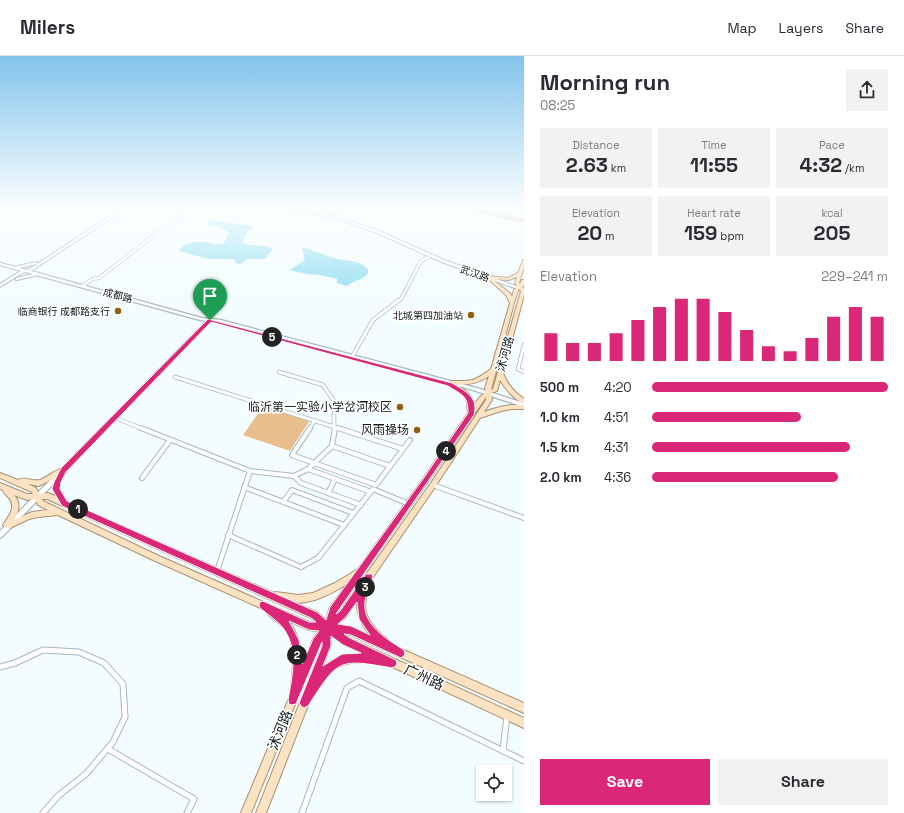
<!DOCTYPE html>
<meta charset="utf-8">
<style>
body{margin:0;font-family:"Space Grotesk","Noto Sans SC",sans-serif;background:#f2f2f3;color:#2b2b33;height:100vh;display:flex;flex-direction:column;font-size:15px;white-space:nowrap}
*{box-sizing:border-box;margin:0}
p{font-size:13px;color:#7c7c81}
.icon{flex:none;width:22px;height:22px;fill:none;stroke:currentColor;stroke-width:2;stroke-linecap:round;stroke-linejoin:round}
.map{position:relative;flex:1;overflow:hidden}
.drawer{display:flex;flex-direction:column;background:#fff;width:380px}
.drawer>*{flex:none}
.controls{position:absolute;left:476px;top:709px;display:grid;gap:8px}
.controls a{display:grid;place-items:center;width:36px;height:36px;border-radius:0px;background:#fff;box-shadow:0 1px 3px #0004;font-size:20px}
.pin{position:absolute;display:grid;place-items:center;width:34px;height:34px;color:#fff;margin:-41px -17px;border-radius:50% 50% 50% 0;rotate:-45deg;box-shadow:0 0 4px #0007}
.pin .icon{rotate:45deg}
.km{position:absolute;width:20px;height:20px;margin:-10px;border-radius:50%;background:#222;color:#fff;font-size:11px;line-height:20px;text-align:center}
.round{display:grid;place-items:center;flex:none;width:42px;height:42px;border-radius:0px;background:#f2f2f3}
.overview{display:flex;align-items:center;justify-content:space-between;height:68px;padding:0 16px}
h1{font-size:22px;font-weight:700;line-height:30px}
.figures{display:grid;grid-template-columns:repeat(3,1fr);gap:6px;height:68px;padding:4px 16px}
.figures div{display:grid;align-content:center;border-radius:0px;background:#f2f2f3;text-align:center}
.figures b{font-size:20px;font-weight:700}
.figures small{font-size:11px;font-weight:400}
.figures p{font-size:11px}
.chart{height:112px;padding:8px 16px}
.chart p{display:flex;justify-content:space-between}
.chart svg{width:100%;height:72px;margin-top:4px;stroke:#db2777;stroke-width:6}
.button{display:flex;gap:8px;margin-top:auto;padding:8px 16px}
.button a{flex:1;height:46px;border-radius:0px;background:#db2777;color:#fff;font-size:16px;font-weight:700;line-height:46px;text-align:center}
.button a+a{background:#f2f2f3;color:#2b2b33}
ul{padding:0 16px;list-style:none;font-size:13px}
li{display:grid;grid-template-columns:64px 48px 1fr;align-items:center;height:30px}
li i{height:10px;border-radius:5px;background:#db2777}
header{display:flex;align-items:center;gap:24px;box-sizing:border-box;height:56px;padding:0 20px;background:#fff;border-bottom:1px solid #e1e1e2}
header strong{font-size:19px}
nav{display:flex;gap:22px;margin-inline-start:auto;font-size:14px}
main{display:flex;flex:1;min-height:0}
.map>svg:first-child{display:block}
</style>
<header>
<strong>Milers</strong>
<nav><a>Map</a><a>Layers</a><a>Share</a></nav>
</header>
<main>
<div class="map">
<svg width="524" height="757" viewBox="0 0 524 757">
<rect width="100%" height="100%" fill="#f3fcfe"/>
<!-- green -->
<path fill="#e8bf8c" d="M 271,351 L 310,364 L 290,395 L 243,379 L 262,352 Z"/>
<!-- water -->
<g fill="#8bdcf0">
<path d="M 213,164 L 251,170 L 253,173 L 247,176 L 242,186 C 251,192 265,187 273,194 L 268,198 L 266,202 C 253,206 253,198 240,208 L 236,207 L 235,204 L 233,203 L 209,203 L 179,195 C 183,186 196,185 205,186 C 219,188 225,193 228,176 L 220,171 L 208,169 L 208,166 Z"/>
<path d="M 304,191 C 314,195 324,199 334,202 C 344,205 365,204 369,216 C 366,223 354,224 347,230 L 337,227 L 337,223 C 321,217 305,220 290,214 L 305,204 L 302,192 Z"/>
</g>
<g fill="none" stroke-linecap="round" stroke-linejoin="round">
<defs>
<g id="street-far3">
<path d="M 83,230 L 92,223 L 99,222 L 192,150"/>
<path d="M 396,246 L 401,243 L 421,205 L 431,200"/>
</g>
<g id="street-far2">
<path d="M 524,289 L 518,313 L 524,316"/>
<path d="M 352,301 L 373,264 L 398,245"/>
<path d="M 279,316 L 323,329 L 334,345 L 334,373"/>
<path d="M 175,321 L 341,373"/>
<path d="M 116,362 L 143,373"/>
<path d="M 309,373 L 315,364"/>
</g>
<g id="street-far1">
<path d="M 141,372 L 250,415"/>
<path d="M 310,372 L 292,399 L 376,429"/>
<path d="M 338,372 L 403,393"/>
<path d="M 332,390 L 390,410"/>
<path d="M 308,413 L 371,436"/>
<path d="M 294,420 L 301,427 L 361,449"/>
<path d="M 142,422 L 170,384"/>
<path d="M 376,429 L 410,384"/>
<path d="M 433,429 L 524,462"/>
<path d="M 244,431 L 344,469"/>
<path d="M 328,437 L 335,423"/>
<path d="M 284,445 L 292,434 L 353,457"/>
<path d="M 228,479 L 301,511 L 318,502 L 373,433 L 409,448"/>
<path d="M 217,515 L 250,415 L 294,420 L 308,413 L 332,390 L 335,372"/>
</g>
<g id="street">
<path d="M 0,611 L 15,607 L 43,594 L 79,596 L 104,607 L 123,628 L 125,661 L 113,686 L 86,718 L 58,740 L 43,757"/>
<path d="M 108,693 L 194,743 L 187,757"/>
<path d="M 503,695 L 507,660"/>
<path d="M 302,757 L 347,632 L 359,625 L 524,705"/>
</g>
<g id="secondary">
<path d="M 125,150 L 129,150 L 31,215 L 202,262 L 221,264 L 477,332 L 524,347 L 524,351 L 473,334 L 219,266 L 211,265 L 2,481 L 0,482 L 0,475 L 207,265 L 200,264 L 36,219 L 34,220 L 16,224 L 16,222 L 33,218 L 26,216 L 22,217 L 0,231 L 0,228 L 21,215 L 0,209 L 0,207 L 16,211 L 18,210 L 37,206 L 37,208 L 19,212 L 26,214 L 30,213 Z"/>
<path d="M 245,150 C 276,149 306,155 335,160 L 349,150 L 352,150 L 338,161 L 379,175 L 444,204 L 521,232 L 518,233 L 442,206 L 377,177 L 335,162 L 297,155 L 247,151 Z"/>
</g>
<path id="primary" d="M 523,204 L 524,204 L 524,211 L 519,227 L 520,228 L 522,224 L 524,224 L 524,229 L 522,231 L 524,233 L 524,239 L 503,317 C 507,328 514,336 524,343 L 524,348 C 514,343 506,334 500,324 L 497,335 L 491,337 L 492,344 L 484,356 C 497,351 510,348 524,349 L 524,353 L 512,353 L 501,355 L 480,362 L 435,431 L 369,527 L 370,529 C 361,551 364,563 382,579 C 386,582 389,583 390,588 L 524,647 L 524,657 L 351,579 L 344,578 L 349,582 L 524,662 L 524,672 L 386,608 C 381,610 374,608 368,607 C 337,604 330,614 315,638 L 312,639 L 266,757 L 256,757 L 322,591 L 322,584 L 319,589 L 251,757 L 241,757 L 292,635 L 291,632 C 293,612 297,588 284,571 C 278,565 269,562 265,554 L 153,504 L 58,459 L 38,461 L 29,463 L 10,472 L 5,471 L 3,469 C 8,461 17,451 9,442 C 6,438 4,438 3,434 L 0,433 L 0,427 L 27,438 L 33,438 L 32,436 L 0,422 L 0,417 L 18,424 C 24,420 33,426 40,424 C 48,421 58,411 66,412 L 67,414 L 60,426 L 59,433 L 67,446 L 274,537 L 276,536 L 298,539 L 313,537 L 335,527 L 358,513 L 423,423 L 468,357 L 467,346 L 465,340 L 447,328 L 451,325 L 464,325 L 473,324 L 481,320 L 491,313 L 510,247 L 506,239 L 486,221 L 489,220 L 508,222 L 518,217 ZM 517,221 L 515,227 L 517,231 L 514,234 L 512,241 L 510,237 L 492,223 L 509,224 ZM 519,233 L 521,235 L 493,333 L 491,334 L 514,247 L 518,235 ZM 489,320 L 485,332 L 486,336 L 480,341 L 473,350 C 472,339 466,334 456,329 C 468,329 479,327 489,320 ZM 486,341 L 486,344 L 431,427 L 340,555 L 335,559 L 336,556 L 427,427 ZM 57,421 C 51,430 52,433 58,441 L 48,437 L 39,438 L 36,432 L 28,428 L 39,430 ZM 14,439 L 27,444 L 35,443 L 38,449 L 48,454 L 32,456 L 14,464 C 19,455 21,447 14,439 ZM 42,443 L 47,443 L 311,562 L 318,567 L 309,566 L 159,500 L 43,445 ZM 347,528 L 330,551 L 326,564 L 317,556 L 295,547 C 314,547 331,538 347,528 ZM 357,544 C 356,558 362,570 371,580 L 351,571 L 336,569 L 346,561 ZM 289,565 L 309,574 L 319,575 L 313,583 L 302,611 C 302,594 299,579 289,565 ZM 331,578 L 343,588 L 366,598 C 349,597 335,600 322,612 L 330,591 Z"/>
<path id="highway" d="M 458,150 L 465,150 L 524,164 L 524,166 Z"/>
</defs>
<!-- street-far3 casing -->
<use href="#street-far3" stroke="#a5bac0" stroke-width="4"/>
<!-- street-far2 casing -->
<use href="#street-far2" stroke="#a5bac0" stroke-width="4.5"/>
<!-- street-far1 casing -->
<use href="#street-far1" stroke="#a5bac0" stroke-width="6"/>
<!-- street casing -->
<use href="#street" stroke="#a5bac0" stroke-width="7"/>
<!-- secondary casing -->
<use href="#secondary" stroke="#a5bac0" stroke-width="2.5"/>
<!-- primary casing -->
<use href="#primary" stroke="#a8906e" stroke-width="2"/>
<!-- highway casing -->
<use href="#highway" stroke="#a8906e" stroke-width="2"/>
<!-- street-far3 -->
<use href="#street-far3" stroke="#fff" stroke-width="2.5"/>
<!-- street-far2 -->
<use href="#street-far2" stroke="#fff" stroke-width="3"/>
<!-- street-far1 -->
<use href="#street-far1" stroke="#fff" stroke-width="4"/>
<!-- street -->
<use href="#street" stroke="#fff" stroke-width="5"/>
<!-- secondary -->
<use href="#secondary" fill="#fff" fill-rule="evenodd"/>
<!-- primary -->
<use href="#primary" fill="#fbe2c2" fill-rule="evenodd"/>
<!-- highway -->
<use href="#highway" fill="#f8ce99" fill-rule="evenodd"/>
</g>
<!-- sky -->
<linearGradient id="sky" x2="0" y2="1"><stop stop-color="#83c4eb"/><stop offset="0.59" stop-color="#fafeff"/><stop offset="1" stop-color="#fafeff" stop-opacity="0"/></linearGradient>
<rect width="524" height="256" fill="url(#sky)"/>
<!-- route -->
<path fill="#db2777" stroke="#fff" fill-rule="evenodd" d="M 208,263 L 452,327 C 465,335 479,341 474,359 L 336,558 L 340,555 L 366,518 L 372,518 L 373,521 C 370,528 366,537 365,545 C 362,569 387,583 404,594 L 405,597 L 404,600 L 401,602 L 351,579 L 344,578 L 350,582 L 396,604 L 397,607 L 396,610 L 392,612 C 337,602 338,604 308,650 L 304,652 L 301,650 L 299,647 L 322,590 L 322,586 L 296,648 L 292,649 L 289,648 L 288,644 C 292,621 299,593 283,572 C 278,565 267,558 260,552 L 259,549 L 260,546 L 263,545 L 309,566 L 316,566 L 311,562 L 62,450 L 52,433 L 54,426 L 61,412 ZM 211,266 L 448,330 C 462,339 468,339 468,357 L 423,423 L 330,551 L 326,564 L 317,556 L 67,445 L 60,433 L 61,426 L 66,416 ZM 357,546 L 359,563 L 370,579 L 351,570 L 338,568 L 346,561 ZM 289,565 L 309,574 L 319,575 L 313,583 L 302,608 L 299,584 ZM 331,580 L 343,589 L 361,597 L 342,598 L 323,610 L 331,590 Z"/>
<!-- markers -->
<g fill="#91610f" stroke="#fff" stroke-width="1.5">
<circle cx="118" cy="255" r="4"/>
<circle cx="471" cy="259" r="4"/>
<circle cx="400" cy="351" r="4"/>
<circle cx="417" cy="374" r="4"/>
</g>
<g text-anchor="middle" stroke-width="3.5" stroke-linejoin="round" paint-order="stroke">
<!-- far-street labels -->
<g font-size="10" fill="#141c1e" stroke="#fff">
<text transform="translate(475 217) rotate(19)" y="4">武汉路</text>
<text transform="translate(118 239) rotate(15)" y="4">成都路</text>
</g>
<!-- far-poi labels -->
<g font-size="10" fill="#141c1e" stroke="#fff" text-anchor="end">
<text x="110" y="259">临商银行 成都路支行</text>
<text x="463" y="263">北城第四加油站</text>
</g>
<!-- street labels -->
<g font-size="12" fill="#141c1e" stroke="#fff">
<text transform="translate(505 298) rotate(-74)" y="4">沭河路</text>
</g>
<!-- poi labels -->
<g font-size="12" fill="#141c1e" stroke="#fff" text-anchor="end">
<text x="392" y="355">临沂第一实验小学岔河校区</text>
<text x="409" y="378">风雨操场</text>
</g>
<!-- near-street labels -->
<g font-size="14" fill="#141c1e" stroke="#fff">
<text transform="translate(424 621) rotate(25)" y="5">广州路</text>
<text transform="translate(280 674) rotate(-68)" y="5">沭河路</text>
</g>
</g>
</svg>
<div class="controls">
<a><svg class="icon" aria-label="locate" viewBox="0 0 24 24"><circle cx="12" cy="12" r="6"/><path d="M12 2v4M12 18v4M2 12h4M18 12h4"/></svg></a>
</div>
<div class="pin" style="left:210px;top:264px;background:#1e9e55"><svg class="icon" aria-label="arrive" viewBox="0 0 24 24"><path d="M6 21V4h12l-3 4 3 4H6"/></svg></div>
<b class="km" style="left:78px;top:453px">1</b>
<b class="km" style="left:297px;top:599px">2</b>
<b class="km" style="left:365px;top:531px">3</b>
<b class="km" style="left:446px;top:395px">4</b>
<b class="km" style="left:272px;top:281px">5</b>
</div>
<section class="drawer">
<div class="overview"><div><h1>Morning run</h1><p>08:25</p></div><a class="round"><svg class="icon" aria-label="share" viewBox="0 0 24 24"><path d="M12 15V3M7 8l5-5 5 5M5 13v7h14v-7"/></svg></a></div>
<div class="figures">
<div><p>Distance</p><b>2.63<small> km</small></b></div>
<div><p>Time</p><b>11:55</b></div>
<div><p>Pace</p><b>4:32<small> /km</small></b></div>
</div>
<div class="figures">
<div><p>Elevation</p><b>20<small> m</small></b></div>
<div><p>Heart rate</p><b>159<small> bpm</small></b></div>
<div><p>kcal</p><b>205</b></div>
</div>
<div class="chart"><p><span>Elevation</span>229–241 m</p>
<svg viewBox="0 0 160 44" preserveAspectRatio="none"><path d="M5 44V27M15 44V33M25 44V33M35 44V27M45 44V19M55 44V11M65 44V6M75 44V6M85 44V14M95 44V25M105 44V35M115 44V38M125 44V30M135 44V17M145 44V11M155 44V17"/></svg>
</div>
<ul>
<li><b>500 m</b>4:20<i style="width:100%"></i></li>
<li><b>1.0 km</b>4:51<i style="width:63%"></i></li>
<li><b>1.5 km</b>4:31<i style="width:84%"></i></li>
<li><b>2.0 km</b>4:36<i style="width:79%"></i></li>
</ul>
<div class="button"><a>Save</a><a>Share</a></div>
</section>
</main>
